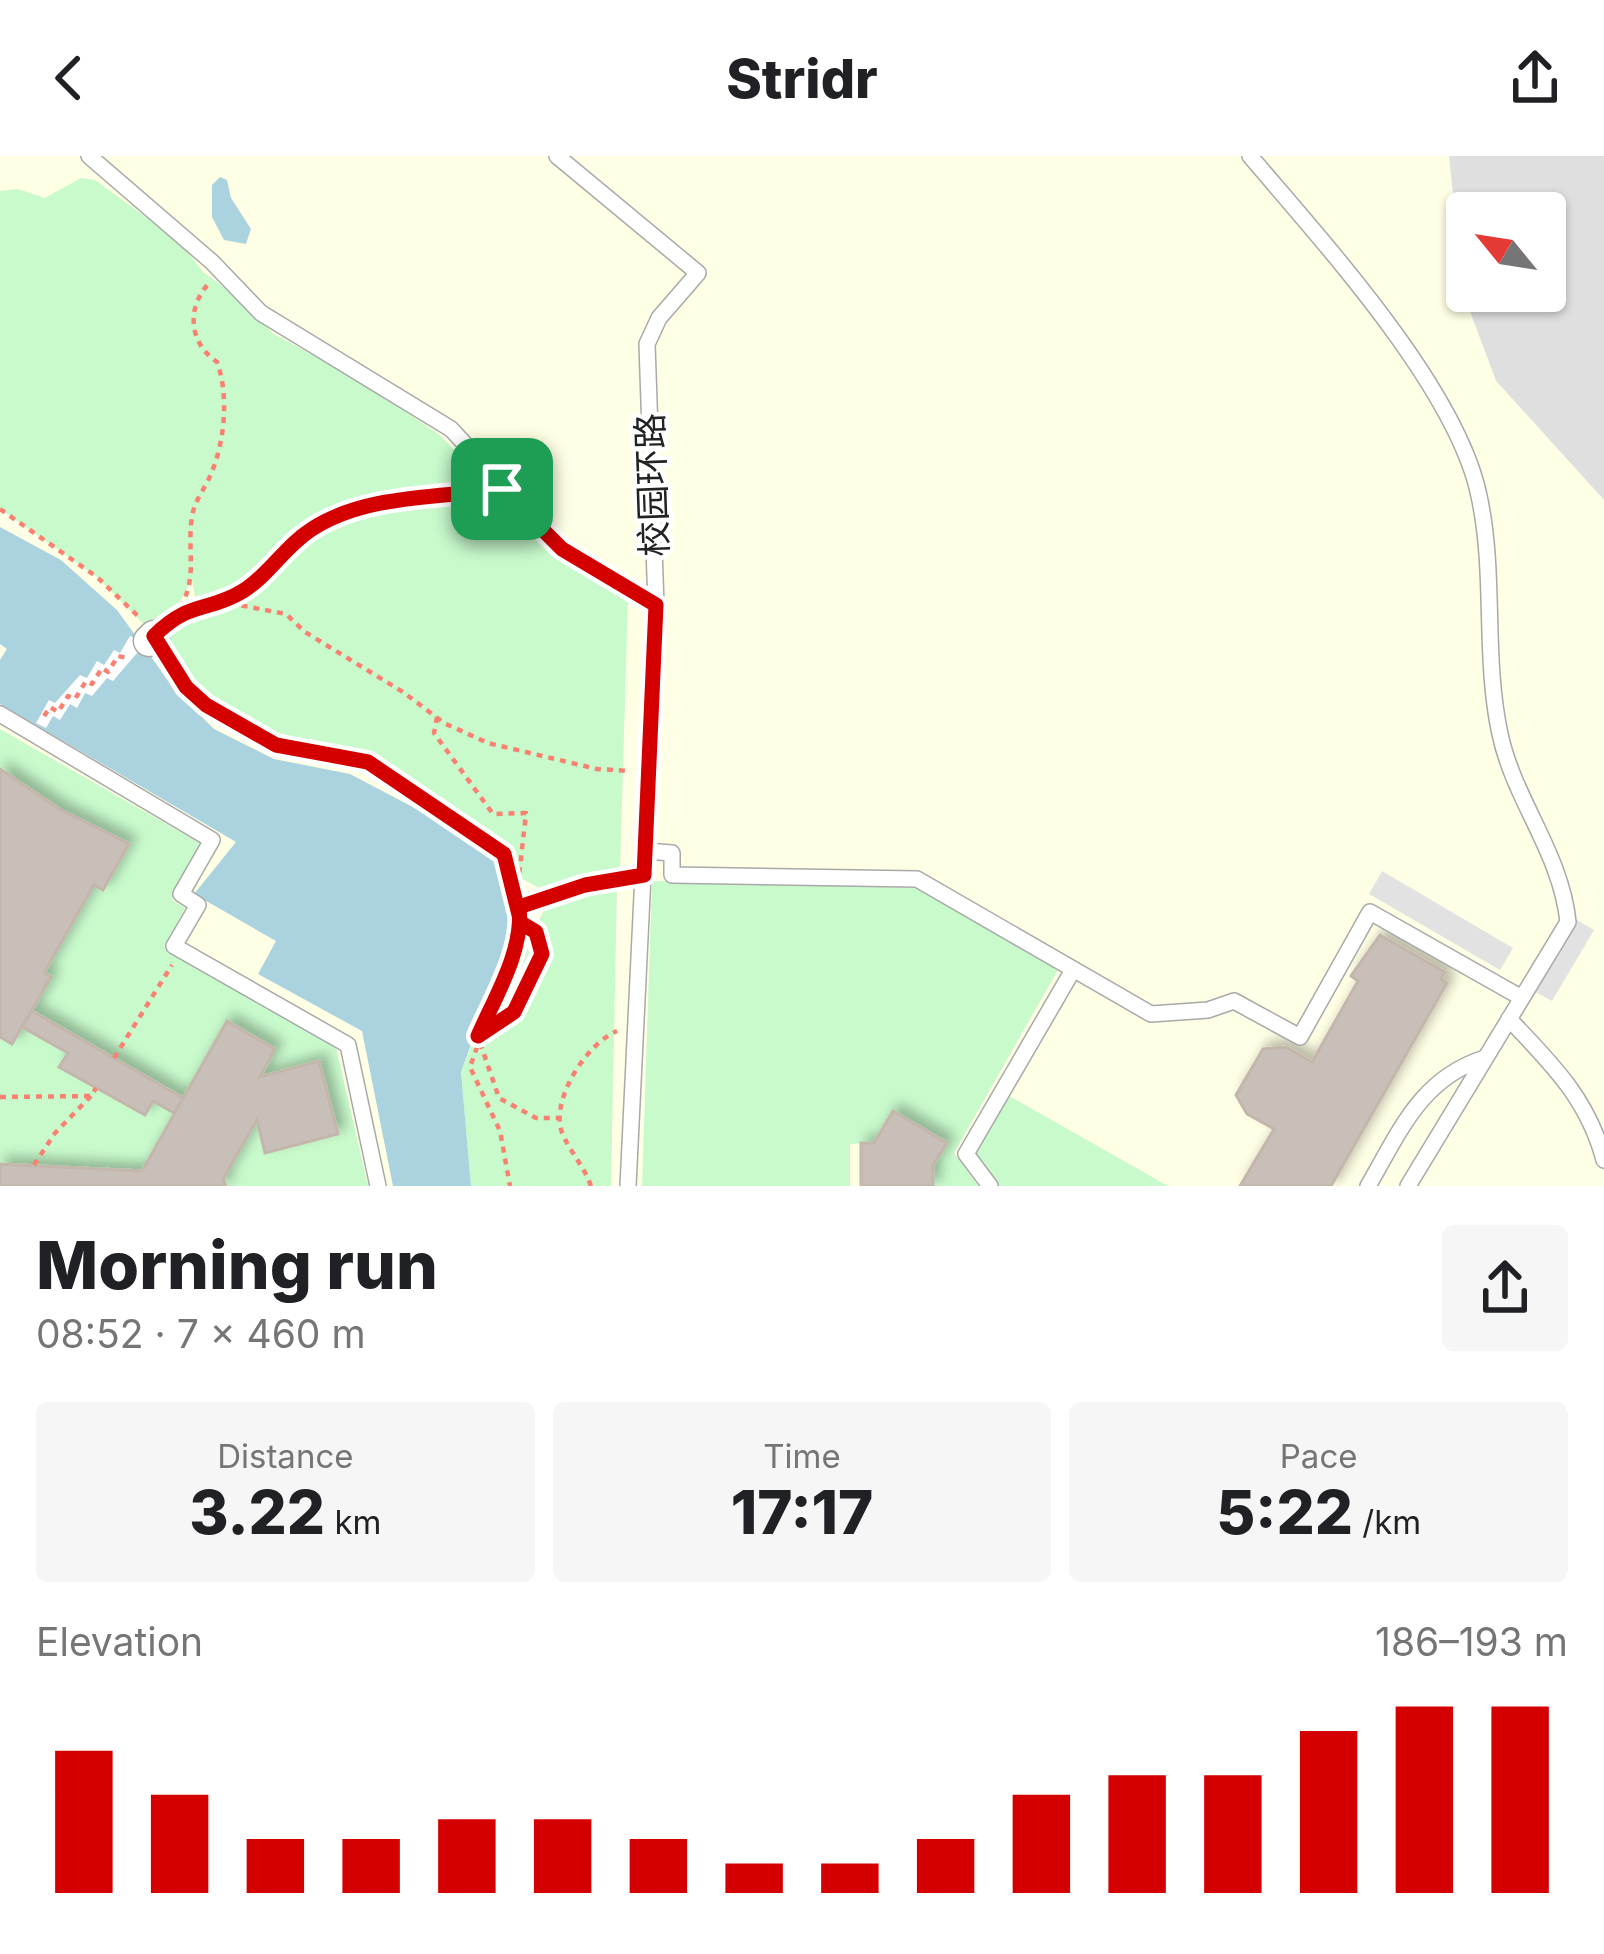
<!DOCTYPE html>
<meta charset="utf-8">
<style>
body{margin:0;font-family:Inter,"Noto Sans SC",sans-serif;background:#f6f6f6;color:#202124;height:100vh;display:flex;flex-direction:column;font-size:45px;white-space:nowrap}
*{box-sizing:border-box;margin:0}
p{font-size:39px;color:#757577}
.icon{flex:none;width:66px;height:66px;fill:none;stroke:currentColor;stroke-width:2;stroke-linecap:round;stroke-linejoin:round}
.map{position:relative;height:1030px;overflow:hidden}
.sheet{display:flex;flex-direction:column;background:#fff;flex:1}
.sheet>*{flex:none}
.needle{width:78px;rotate:300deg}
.tools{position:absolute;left:1446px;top:36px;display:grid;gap:24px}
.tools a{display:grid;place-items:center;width:120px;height:120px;border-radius:12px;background:#fff;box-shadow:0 3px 9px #0004;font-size:60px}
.pin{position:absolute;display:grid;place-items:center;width:102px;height:102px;color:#fff;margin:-51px;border-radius:24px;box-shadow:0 6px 18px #0006}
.round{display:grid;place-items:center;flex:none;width:126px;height:126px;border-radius:12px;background:#f6f6f6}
.headline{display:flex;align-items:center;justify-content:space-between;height:204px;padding:0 36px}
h1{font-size:66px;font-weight:800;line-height:90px}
.figures{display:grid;grid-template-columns:repeat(3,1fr);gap:18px;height:204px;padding:12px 36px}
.figures div{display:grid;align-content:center;border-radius:12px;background:#f6f6f6;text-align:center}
.figures b{font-size:60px;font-weight:800}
.figures small{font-size:33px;font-weight:400}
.figures p{font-size:33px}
.chart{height:336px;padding:24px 36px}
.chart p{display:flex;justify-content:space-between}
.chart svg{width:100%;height:216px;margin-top:12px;stroke:#d40000;stroke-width:6}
header{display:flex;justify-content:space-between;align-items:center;height:156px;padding:0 36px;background:#fff;font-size:54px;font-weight:800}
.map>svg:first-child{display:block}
</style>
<header><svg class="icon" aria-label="back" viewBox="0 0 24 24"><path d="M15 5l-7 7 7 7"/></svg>Stridr<svg class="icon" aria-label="share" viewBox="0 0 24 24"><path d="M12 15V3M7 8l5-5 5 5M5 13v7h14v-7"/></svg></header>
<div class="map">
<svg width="1604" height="1030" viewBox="0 0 1604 1030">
<defs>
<filter id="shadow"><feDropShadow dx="7" dy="-7" stdDeviation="6" flood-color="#0004"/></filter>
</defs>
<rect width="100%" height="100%" fill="#f2efe9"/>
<!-- residential -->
<path fill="#e0dfdf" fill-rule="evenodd" d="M 1449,0 L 1604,0 L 1604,344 L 1496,225 L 1463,137 ZM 1467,57 L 1545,57 L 1545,135 L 1467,135 Z"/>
<!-- education -->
<path fill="#ffffe5" d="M 0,0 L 1449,0 L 1463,137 L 1496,225 L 1604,344 L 1604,1030 L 0,1030 Z"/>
<!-- park -->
<g fill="#c8facc">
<path d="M 81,22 L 95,24 L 180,86 L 203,116 L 248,149 L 272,177 L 362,226 L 441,280 L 550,397 L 628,443 L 620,716 L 548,737 L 519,721 L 504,698 L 480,679 L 368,606 L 276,589 L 206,549 L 186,531 L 157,484 L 203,448 L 196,445 L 192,424 L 180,445 L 146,470 L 97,421 L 0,353 L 0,35 L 18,33 L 45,42 Z"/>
<path d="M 0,573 L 203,689 L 172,744 L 185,752 L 164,790 L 335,887 L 368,1030 L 226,1030 L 223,1023 L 257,964 L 266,997 L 338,978 L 319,905 L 260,921 L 227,866 L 183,942 L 32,855 L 51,822 L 44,817 L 94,730 L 103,734 L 129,688 L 61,654 L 0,613 Z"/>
<path d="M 652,725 L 918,732 L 1059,812 L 954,997 L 978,1030 L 933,1030 L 933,1009 L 946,987 L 893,955 L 874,987 L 850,988 L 850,1030 L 642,1030 Z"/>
<path d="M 613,727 L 617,731 L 611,1030 L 471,1030 L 461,916 L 512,786 L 533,777 L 546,750 Z"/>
<path d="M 22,871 L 68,897 L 60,911 L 144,959 L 153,945 L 174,957 L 142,1015 L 0,1009 L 0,881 L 12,887 Z"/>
<path d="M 1006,938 L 1168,1030 L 993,1030 L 971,998 Z"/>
</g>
<!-- parking -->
<g fill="#e2e2e2">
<path d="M 1382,715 L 1513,792 L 1500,814 L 1369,738 Z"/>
<path d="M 1572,761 L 1594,774 L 1552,845 L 1530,833 Z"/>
</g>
<!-- water -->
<g fill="#aad3df">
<path d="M 220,21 L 227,24 L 231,42 L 251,73 L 246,88 L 224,84 L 212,61 L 212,29 Z"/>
<path d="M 0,371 L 61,404 L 117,454 L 175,534 L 214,573 L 274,603 L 350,618 L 487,690 L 507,733 L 514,770 L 461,916 L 471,1030 L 393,1030 L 362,875 L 258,818 L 276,785 L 194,738 L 236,686 L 0,548 L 0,504 L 7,493 L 0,488 Z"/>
</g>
<!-- pier -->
<path fill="#fff" d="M 130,480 L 151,489 L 145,500 L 137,497 L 113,525 L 107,522 L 92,540 L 85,537 L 77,552 L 70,548 L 60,564 L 53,560 L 46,572 L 36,567 L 49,544 L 55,547 L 80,519 L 87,522 L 97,505 L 104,509 L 114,494 L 120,497 Z"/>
<!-- building -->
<g fill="#c7bfb8" stroke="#c4b6ab" stroke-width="3" filter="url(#shadow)">
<path d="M 0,613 L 61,654 L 129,688 L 103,734 L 94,729 L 44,817 L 51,821 L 12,888 L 0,881 Z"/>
<path d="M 1380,779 L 1445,816 L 1441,823 L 1447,827 L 1331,1030 L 1240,1030 L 1274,973 L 1247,958 L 1236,939 L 1263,893 L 1286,891 L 1312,906 L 1358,825 L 1351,820 Z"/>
<path d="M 32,855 L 183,942 L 174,957 L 153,945 L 145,959 L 59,911 L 68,897 L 22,871 Z"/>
<path d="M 227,865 L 275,893 L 260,921 L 319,905 L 338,978 L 265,997 L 257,964 L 223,1023 L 226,1030 L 0,1030 L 0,1008 L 142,1015 Z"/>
<path d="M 893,955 L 947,987 L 933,1009 L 933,1030 L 861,1030 L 861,987 L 874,987 Z"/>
</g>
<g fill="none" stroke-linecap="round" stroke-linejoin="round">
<defs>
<g id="lane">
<path d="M 89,0 L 212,106 L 261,157 L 451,273 L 562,393 L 656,449"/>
<path d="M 557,0 L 698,117 L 659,162 L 647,188 L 656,449 L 628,1030"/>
<path d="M 1250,0 C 1322,85 1457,232 1479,340 C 1496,417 1483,500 1500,578 C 1514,644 1561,697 1568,766 L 1408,1030"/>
<path d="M 0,558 L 212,684 L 181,738 L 198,749 L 174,790 L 348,889 L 378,1030"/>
<path d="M 646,695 L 672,697 L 672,719 L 917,723 L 1151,858 L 1208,854 L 1234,845 L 1300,881 L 1370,756 L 1522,842"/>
<path d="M 1509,863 C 1551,907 1588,943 1604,1004"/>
<path d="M 990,1030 L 966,998 L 1073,814"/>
<path d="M 1368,1030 C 1400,975 1421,922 1485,902"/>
</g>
<path id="street" d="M 149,485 L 154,480"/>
</defs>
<!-- lane casing -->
<use href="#lane" stroke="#a9a9a9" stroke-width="18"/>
<!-- street casing -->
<use href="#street" stroke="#a9a9a9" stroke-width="33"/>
<!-- path -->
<g stroke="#fa8072" stroke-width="4.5" stroke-dasharray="6 6" stroke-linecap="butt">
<path d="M 0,353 L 97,421 L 138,460"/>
<path d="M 218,445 L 286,458 L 305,476 L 403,536 L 444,567 L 488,587 L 597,613 L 630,615"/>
<path d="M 178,456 L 239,438 L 295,385 L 342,358 L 364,350 L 480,337"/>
<path d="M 173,461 C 201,427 186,399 192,361 C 194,345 205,333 211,318 C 225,285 229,239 217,206 C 189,187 186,152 209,127"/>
<path d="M 170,503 L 186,531 L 206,549 L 276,589 L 368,606 L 504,698 L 521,767 L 470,911 L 500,975 L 510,1030"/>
<path d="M 44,560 L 50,551 L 58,556 L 68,540 L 75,543 L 86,525 L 92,528 L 102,512 L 108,516 L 118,500 L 127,502"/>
<path d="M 437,561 L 434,577 L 493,658 L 526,657 L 518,729"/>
<path d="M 519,751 L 621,722"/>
<path d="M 483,877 C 514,853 550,820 536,776 L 521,767"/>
<path d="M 480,887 L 499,942 L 536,962 L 561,962"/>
<path d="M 114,902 L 172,809"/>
<path d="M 0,941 L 91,940 L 96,932"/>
<path d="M 34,1009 L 55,977 L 91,940"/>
<path d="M 591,1030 C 584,1010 571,997 563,979 C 548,946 587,887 617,875"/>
</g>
<!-- lane -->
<use href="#lane" stroke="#fff" stroke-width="15"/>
<!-- street -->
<use href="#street" stroke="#fff" stroke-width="30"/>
</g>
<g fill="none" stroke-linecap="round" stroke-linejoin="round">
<defs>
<path id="route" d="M 502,333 C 440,342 366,338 312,373 C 285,390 269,419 243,435 C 207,457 190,444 154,480 L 186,531 L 206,549 L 276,589 L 368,606 L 504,698 L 521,767 L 536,776 L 542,798 L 514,856 L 478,880 C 495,841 524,794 519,751 L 585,729 L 644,719 L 656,449 L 562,393 L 502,333"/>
</defs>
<!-- route casing -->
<use href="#route" stroke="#fff" stroke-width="24"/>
<!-- route -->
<use href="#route" stroke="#d40000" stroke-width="15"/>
</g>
<g text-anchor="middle" stroke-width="9" stroke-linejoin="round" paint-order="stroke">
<!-- street labels -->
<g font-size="36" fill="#222" stroke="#fff">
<text transform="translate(652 329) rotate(-92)" y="13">校园环路</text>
</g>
</g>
</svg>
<div class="tools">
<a><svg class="needle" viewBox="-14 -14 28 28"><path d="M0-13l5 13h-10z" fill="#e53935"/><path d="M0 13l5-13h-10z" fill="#757577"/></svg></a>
</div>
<div class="pin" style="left:502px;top:333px;background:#1e9e55"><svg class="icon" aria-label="arrive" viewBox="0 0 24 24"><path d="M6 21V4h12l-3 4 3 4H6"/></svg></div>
</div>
<section class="sheet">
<div class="headline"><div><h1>Morning run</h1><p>08:52 · 7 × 460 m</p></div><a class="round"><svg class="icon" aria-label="share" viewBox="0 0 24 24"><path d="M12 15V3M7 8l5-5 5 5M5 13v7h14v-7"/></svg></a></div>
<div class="figures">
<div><p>Distance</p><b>3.22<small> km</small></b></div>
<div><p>Time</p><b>17:17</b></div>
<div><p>Pace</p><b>5:22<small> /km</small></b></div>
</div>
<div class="chart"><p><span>Elevation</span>186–193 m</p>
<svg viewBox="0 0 160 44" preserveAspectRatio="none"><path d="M5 44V15M15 44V24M25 44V33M35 44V33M45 44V29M55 44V29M65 44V33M75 44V38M85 44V38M95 44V33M105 44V24M115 44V20M125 44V20M135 44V11M145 44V6M155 44V6"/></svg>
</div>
</section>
